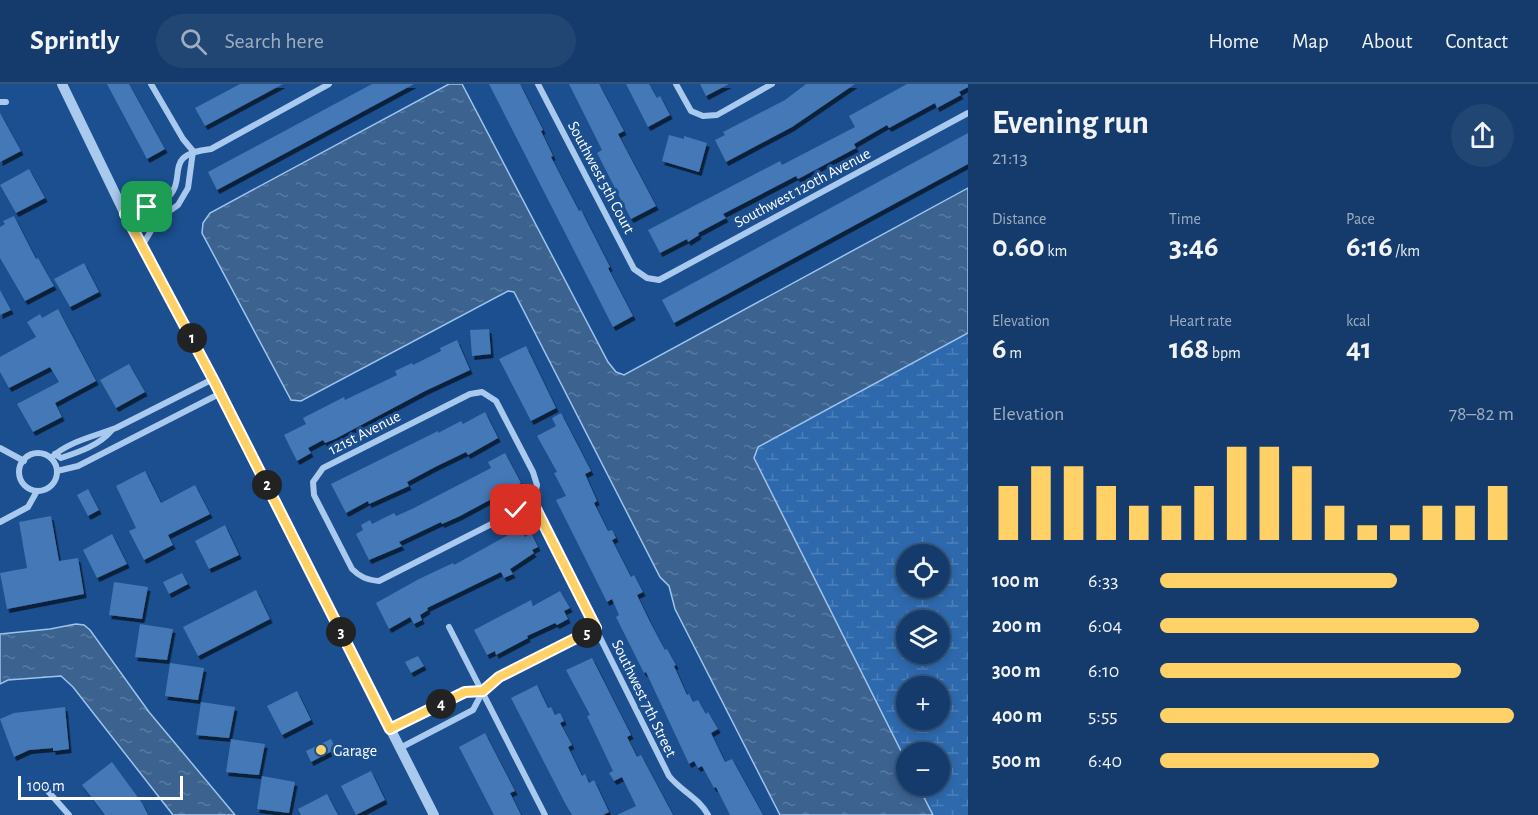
<!DOCTYPE html>
<meta charset="utf-8">
<style>
body{margin:0;font-family:"Alegreya Sans",sans-serif;background:#214673;color:#f1f3f6;height:100vh;display:flex;flex-direction:column;font-size:22px;white-space:nowrap}
*{box-sizing:border-box;margin:0}
p{font-size:20px;color:#9dadc1}
.icon{flex:none;width:33px;height:33px;fill:none;stroke:currentColor;stroke-width:2;stroke-linecap:round;stroke-linejoin:round}
.map{position:relative;flex:1;overflow:hidden}
.drawer{display:flex;flex-direction:column;background:#143b6b;width:570px}
.drawer>*{flex:none}
.controls{position:absolute;left:896px;top:460px;display:grid;gap:12px}
.controls a{display:grid;place-items:center;width:54px;height:54px;border-radius:50%;background:#143b6b;box-shadow:0 3px 9px #0003,0 0 0 2px #33557e;font-size:30px}
.scale{position:absolute;left:18px;bottom:15px;width:165px;box-sizing:border-box;padding-left:6px;border:3px solid #fff;border-top:0;font-size:16px;line-height:21px;white-space:nowrap;color:#fff;-webkit-text-stroke:4px #1b4f8f;paint-order:stroke}
.pin{position:absolute;display:grid;place-items:center;width:51px;height:51px;color:#fff;margin:-26px;border-radius:12px;box-shadow:0 3px 9px #0006}
.km{position:absolute;width:30px;height:30px;margin:-15px;border-radius:50%;background:#222;color:#fff;font-size:16px;line-height:30px;text-align:center}
.round{display:grid;place-items:center;flex:none;width:63px;height:63px;border-radius:32px;background:#214673}
.overview{display:flex;align-items:center;justify-content:space-between;height:102px;padding:0 24px}
h1{font-size:33px;font-weight:700;line-height:45px}
.figures{display:grid;grid-template-columns:repeat(3,1fr);gap:9px;height:102px;padding:6px 24px}
.figures div{display:grid;align-content:center}
.figures b{font-size:30px;font-weight:700}
.figures small{font-size:16px;font-weight:400}
.figures p{font-size:16px}
.chart{height:168px;padding:12px 24px}
.chart p{display:flex;justify-content:space-between}
.chart svg{width:100%;height:108px;margin-top:6px;stroke:#ffd166;stroke-width:6}
ul{padding:0 24px;list-style:none;font-size:20px}
li{display:grid;grid-template-columns:96px 72px 1fr;align-items:center;height:45px}
li i{height:15px;border-radius:8px;background:#ffd166}
header{display:flex;align-items:center;gap:36px;box-sizing:border-box;height:84px;padding:0 30px;background:#143b6b;border-bottom:2px solid #33557e}
header strong{font-size:28px}
nav{display:flex;gap:33px;margin-inline-start:auto;font-size:21px}
.search{width:420px;height:54px;background:#214673;display:flex;align-items:center;gap:15px;box-sizing:border-box;padding:0 21px;border-radius:33px;color:#9dadc1;font-size:22px}
main{display:flex;flex:1;min-height:0}
.map>svg:first-child{display:block}
</style>
<header>
<strong>Sprintly</strong>
<div class="search"><svg class="icon" aria-label="search" viewBox="0 0 24 24"><circle cx="10" cy="10" r="6"/><path d="M15 15l6 6"/></svg>Search here</div>
<nav><a>Home</a><a>Map</a><a>About</a><a>Contact</a></nav>
</header>
<main>
<div class="map">
<svg width="968" height="731" viewBox="0 0 968 731">
<defs>
<pattern id="wetland-marsh" width="20" height="14" patternUnits="userSpaceOnUse" patternTransform="scale(1.5)"><rect width="20" height="14" fill="#2e69ad"/><path d="M1 5h8M5 5V1M11 12h8M15 12V8" fill="none" stroke="#4d80b9"/></pattern>
<pattern id="water-ripples" width="26" height="14" patternUnits="userSpaceOnUse" patternTransform="scale(1.5)"><rect width="26" height="14" fill="#3c6290"/><path d="M2 4q2-2 4 0t4 0M15 11q2-2 4 0t4 0" fill="none" stroke="#597aa1"/></pattern>
<filter id="shadow"><feDropShadow dx="2.5" dy="4" stdDeviation="0" flood-color="#0009"/></filter>
</defs>
<rect width="100%" height="100%" fill="#1b4f8f"/>
<!-- wetland -->
<path fill="url(#wetland-marsh)" fill-rule="evenodd" d="M 968,249 L 968,731 L 933,731 L 918,702 L 939,702 L 939,669 L 906,669 L 906,677 L 754,374 L 758,363 ZM 906,471 L 939,471 L 939,504 L 906,504 ZM 906,537 L 939,537 L 939,570 L 906,570 ZM 906,603 L 939,603 L 939,636 L 906,636 Z"/>
<!-- water -->
<g fill="url(#water-ripples)" stroke="#9cc4f0" stroke-width="1.5">
<path d="M 449,0 L 462,0 L 608,278 L 616,288 L 624,291 L 968,104 L 968,249 L 758,363 L 754,374 L 906,677 L 906,702 L 918,702 L 933,731 L 780,731 L 675,525 L 669,502 L 660,493 L 514,208 L 508,207 L 301,317 L 291,316 L 202,149 L 203,139 L 210,129 Z"/>
<path d="M 76,540 L 84,541 L 90,546 L 149,628 L 235,731 L 173,731 L 73,603 L 61,592 L 8,596 L 0,600 L 0,550 L 50,545 Z"/>
</g>
<!-- building -->
<g fill="#4478b7" filter="url(#shadow)">
<path d="M 107,0 L 129,0 L 165,65 L 147,75 Z"/>
<path d="M 240,0 L 283,0 L 205,42 L 195,24 Z"/>
<path d="M 372,0 L 414,0 L 217,106 L 208,88 Z"/>
<path d="M 489,0 L 520,0 L 543,46 L 541,47 L 553,72 L 551,73 L 579,127 L 581,126 L 610,183 L 608,184 L 633,232 L 613,243 Z"/>
<path d="M 569,0 L 599,0 L 624,47 L 618,50 L 656,122 L 631,135 L 597,69 L 602,66 Z"/>
<path d="M 626,0 L 649,0 L 657,14 L 660,12 L 670,31 L 648,43 Z"/>
<path d="M 700,0 L 729,0 L 706,12 Z"/>
<path d="M 806,0 L 855,0 L 792,43 L 726,78 L 715,56 L 725,51 L 723,48 L 785,16 Z"/>
<path d="M 907,0 L 968,0 L 968,3 L 959,8 L 961,11 L 937,24 L 935,19 L 889,44 L 887,41 L 854,60 L 856,64 L 798,95 L 796,92 L 723,130 L 726,134 L 698,149 L 699,151 L 688,158 L 687,155 L 660,169 L 648,146 L 780,77 L 782,81 L 855,43 L 849,32 Z"/>
<path d="M 0,29 L 21,67 L 0,78 Z"/>
<path d="M 968,49 L 968,80 L 674,239 L 662,216 Z"/>
<path d="M 669,51 L 684,55 L 684,52 L 707,59 L 699,88 L 662,77 Z"/>
<path d="M 29,85 L 45,114 L 16,129 L 0,101 Z"/>
<path d="M 14,132 L 36,175 L 38,174 L 54,202 L 25,217 L 0,174 L 0,143 L 5,140 L 3,137 Z"/>
<path d="M 84,179 L 99,208 L 70,223 L 54,195 Z"/>
<path d="M 0,206 L 11,226 L 0,231 Z"/>
<path d="M 58,225 L 96,297 L 55,319 L 62,333 L 33,348 L 17,320 L 59,298 L 50,283 L 9,304 L 0,288 L 0,273 L 36,253 L 27,238 L 40,230 L 42,234 Z"/>
<path d="M 489,245 L 491,270 L 472,272 L 470,246 Z"/>
<path d="M 457,256 L 470,286 L 425,307 L 335,355 L 325,359 L 323,356 L 308,364 L 311,369 L 297,377 L 284,351 L 306,340 L 303,334 L 344,313 L 345,316 L 397,291 L 395,287 L 412,279 L 413,281 L 441,267 L 440,264 Z"/>
<path d="M 526,262 L 556,324 L 531,337 L 499,275 Z"/>
<path d="M 129,280 L 145,308 L 116,324 L 100,296 Z"/>
<path d="M 485,328 L 498,354 L 468,371 L 466,368 L 435,383 L 407,398 L 409,402 L 369,420 L 368,417 L 346,429 L 331,400 L 438,347 L 438,349 L 461,337 L 463,340 Z"/>
<path d="M 561,329 L 591,387 L 585,390 L 597,417 L 594,419 L 608,447 L 612,446 L 616,454 L 612,456 L 631,493 L 634,491 L 643,508 L 637,511 L 650,538 L 665,566 L 667,565 L 676,581 L 674,582 L 687,611 L 689,610 L 693,618 L 698,616 L 706,630 L 708,628 L 718,645 L 711,649 L 725,678 L 732,675 L 763,731 L 730,731 L 716,703 L 714,704 L 702,682 L 698,684 L 694,677 L 689,680 L 646,588 L 644,589 L 616,533 L 619,531 L 612,515 L 607,518 L 556,416 L 566,412 L 554,389 L 557,388 L 537,352 L 556,342 L 552,334 Z"/>
<path d="M 505,369 L 521,399 L 460,432 L 442,440 L 441,438 L 399,458 L 402,462 L 369,476 L 356,450 L 363,446 L 361,441 L 370,436 L 372,440 L 394,429 L 396,432 L 412,425 L 491,384 L 488,378 Z"/>
<path d="M 145,387 L 161,419 L 195,401 L 210,430 L 168,451 L 173,461 L 144,476 L 129,447 L 136,444 L 116,402 Z"/>
<path d="M 88,405 L 99,426 L 88,432 L 77,411 Z"/>
<path d="M 51,432 L 59,477 L 78,474 L 84,510 L 7,525 L 0,489 L 27,484 L 19,438 Z"/>
<path d="M 225,441 L 239,471 L 209,485 L 195,457 Z"/>
<path d="M 521,444 L 525,453 L 531,449 L 538,463 L 532,466 L 534,469 L 510,485 L 513,490 L 504,494 L 501,488 L 427,524 L 428,526 L 420,531 L 422,536 L 414,540 L 410,533 L 389,545 L 376,519 L 419,495 L 453,479 L 454,481 Z"/>
<path d="M 112,450 L 127,480 L 97,494 L 83,466 Z"/>
<path d="M 182,489 L 188,500 L 169,510 L 163,498 Z"/>
<path d="M 114,498 L 148,503 L 142,535 L 109,531 Z"/>
<path d="M 256,506 L 270,535 L 198,572 L 183,543 Z"/>
<path d="M 560,507 L 570,524 L 564,527 L 568,535 L 557,541 L 555,539 L 527,552 L 528,554 L 496,571 L 495,567 L 487,571 L 474,546 L 531,516 L 533,522 Z"/>
<path d="M 140,540 L 173,545 L 167,576 L 135,573 Z"/>
<path d="M 418,572 L 424,582 L 411,589 L 405,578 Z"/>
<path d="M 592,574 L 631,651 L 627,653 L 637,673 L 641,671 L 673,731 L 617,731 L 636,722 L 622,693 L 614,697 L 609,689 L 613,687 L 587,632 L 590,631 L 566,586 Z"/>
<path d="M 170,579 L 204,584 L 198,616 L 165,612 Z"/>
<path d="M 537,601 L 548,624 L 551,623 L 555,631 L 560,629 L 564,637 L 560,639 L 572,661 L 568,663 L 582,692 L 585,690 L 589,699 L 594,696 L 609,728 L 603,731 L 572,731 L 566,721 L 511,614 Z"/>
<path d="M 297,607 L 311,636 L 282,651 L 267,622 Z"/>
<path d="M 201,618 L 235,623 L 229,654 L 196,651 Z"/>
<path d="M 65,623 L 69,665 L 53,667 L 53,664 L 29,666 L 14,673 L 0,635 L 14,629 Z"/>
<path d="M 485,649 L 515,707 L 510,709 L 521,731 L 494,731 L 459,663 Z"/>
<path d="M 231,655 L 265,660 L 259,691 L 226,688 Z"/>
<path d="M 331,655 L 336,665 L 311,678 L 306,667 Z"/>
<path d="M 112,678 L 142,719 L 148,731 L 105,731 L 82,701 Z"/>
<path d="M 371,687 L 385,716 L 356,731 L 341,702 Z"/>
<path d="M 262,692 L 295,698 L 289,729 L 257,725 Z"/>
<path d="M 327,710 L 338,731 L 301,731 L 298,725 Z"/>
</g>
<g fill="none" stroke-linecap="round" stroke-linejoin="round">
<!-- minor -->
<g stroke="#a9c9ee" stroke-width="6">
<path d="M 151,0 L 183,55 L 193,67"/>
<path d="M 538,0 L 634,185 L 647,194 L 659,196 L 968,29"/>
<path d="M 676,0 L 691,27 L 703,32 L 717,31 L 772,0"/>
<path d="M 0,18 L 6,18"/>
<path d="M 125,130 C 128,128 129,125 132,124 C 143,120 154,124 164,117 C 192,95 158,71 211,65 L 329,0"/>
<path d="M 142,162 L 158,135 L 178,121 L 188,104 L 193,67"/>
<path d="M 0,364 L 24,377"/>
<circle cx="38" cy="388" r="19"/>
<path d="M 55,370 L 61,374 C 79,368 100,361 112,346"/>
<path d="M 51,374 C 67,358 95,352 116,344 L 213,295"/>
<path d="M 57,387 L 78,382 L 221,309"/>
<path d="M 533,419 L 379,497 C 367,496 360,493 352,485 L 314,411 L 313,398 L 323,384 L 470,310 L 482,308 L 496,317 L 533,388 L 537,401 L 533,419 L 669,692 C 681,707 699,714 708,731"/>
<path d="M 0,438 L 28,423 L 37,407"/>
<path d="M 449,543 L 545,731"/>
<path d="M 390,645 L 465,608 L 483,607"/>
<path d="M 400,664 L 473,626 L 483,607 L 499,593 L 596,544"/>
<path d="M 46,705 L 69,731"/>
</g>
<!-- tertiary -->
<path stroke="#a9c9ee" stroke-width="10" d="M 62,0 L 125,130 L 213,295 L 434,731"/>
</g>
<g fill="none" stroke-linecap="round" stroke-linejoin="round">
<defs>
<path id="route" d="M 147,123 L 132,124 L 125,130 L 213,295 L 390,645 L 465,608 L 483,607 L 499,593 L 596,544 L 533,419 L 516,426"/>
</defs>
<!-- route casing -->
<use href="#route" stroke="#fff" stroke-width="12"/>
<!-- route -->
<use href="#route" stroke="#ffd166" stroke-width="8"/>
</g>
<!-- markers -->
<circle fill="#ffd166" stroke="#1b4f8f" stroke-width="2" cx="321" cy="666" r="6"/>
<g text-anchor="middle" stroke-width="6" stroke-linejoin="round" paint-order="stroke">
<!-- street labels -->
<g font-size="16" fill="#fff" stroke="#1b4f8f">
<text transform="translate(602 93) rotate(62)" y="6">Southwest 5th Court</text>
<text transform="translate(802 103) rotate(-28)" y="6">Southwest 120th Avenue</text>
<text transform="translate(364 348) rotate(-27)" y="6">121st Avenue</text>
<text transform="translate(645 614) rotate(64)" y="6">Southwest 7th Street</text>
</g>
<!-- poi labels -->
<g font-size="16" fill="#fff" stroke="#1b4f8f" text-anchor="start">
<text x="333" y="672">Garage</text>
</g>
</g>
</svg>
<div class="controls">
<a><svg class="icon" aria-label="locate" viewBox="0 0 24 24"><circle cx="12" cy="12" r="6"/><path d="M12 2v4M12 18v4M2 12h4M18 12h4"/></svg></a>
<a><svg class="icon" aria-label="layers" viewBox="0 0 24 24"><path d="M12 4l9 5-9 5-9-5zM3 14l9 5 9-5"/></svg></a>
<a>+</a>
<a>−</a>
</div>
<div class="scale">100 m</div>
<div class="pin" style="left:147px;top:123px;background:#1e9e55"><svg class="icon" aria-label="arrive" viewBox="0 0 24 24"><path d="M6 21V4h12l-3 4 3 4H6"/></svg></div>
<div class="pin" style="left:516px;top:426px;background:#d93025"><svg class="icon" aria-label="check" viewBox="0 0 24 24"><path d="M5 12l5 5 9-10"/></svg></div>
<b class="km" style="left:192px;top:254px">1</b>
<b class="km" style="left:267px;top:401px">2</b>
<b class="km" style="left:341px;top:548px">3</b>
<b class="km" style="left:441px;top:620px">4</b>
<b class="km" style="left:587px;top:549px">5</b>
</div>
<section class="drawer">
<div class="overview"><div><h1>Evening run</h1><p>21:13</p></div><a class="round"><svg class="icon" aria-label="share" viewBox="0 0 24 24"><path d="M12 15V3M7 8l5-5 5 5M5 13v7h14v-7"/></svg></a></div>
<div class="figures">
<div><p>Distance</p><b>0.60<small> km</small></b></div>
<div><p>Time</p><b>3:46</b></div>
<div><p>Pace</p><b>6:16<small> /km</small></b></div>
</div>
<div class="figures">
<div><p>Elevation</p><b>6<small> m</small></b></div>
<div><p>Heart rate</p><b>168<small> bpm</small></b></div>
<div><p>kcal</p><b>41</b></div>
</div>
<div class="chart"><p><span>Elevation</span>78–82 m</p>
<svg viewBox="0 0 160 44" preserveAspectRatio="none"><path d="M5 44V22M15 44V14M25 44V14M35 44V22M45 44V30M55 44V30M65 44V22M75 44V6M85 44V6M95 44V14M105 44V30M115 44V38M125 44V38M135 44V30M145 44V30M155 44V22"/></svg>
</div>
<ul>
<li><b>100 m</b>6:33<i style="width:67%"></i></li>
<li><b>200 m</b>6:04<i style="width:90%"></i></li>
<li><b>300 m</b>6:10<i style="width:85%"></i></li>
<li><b>400 m</b>5:55<i style="width:100%"></i></li>
<li><b>500 m</b>6:40<i style="width:62%"></i></li>
</ul>
</section>
</main>
